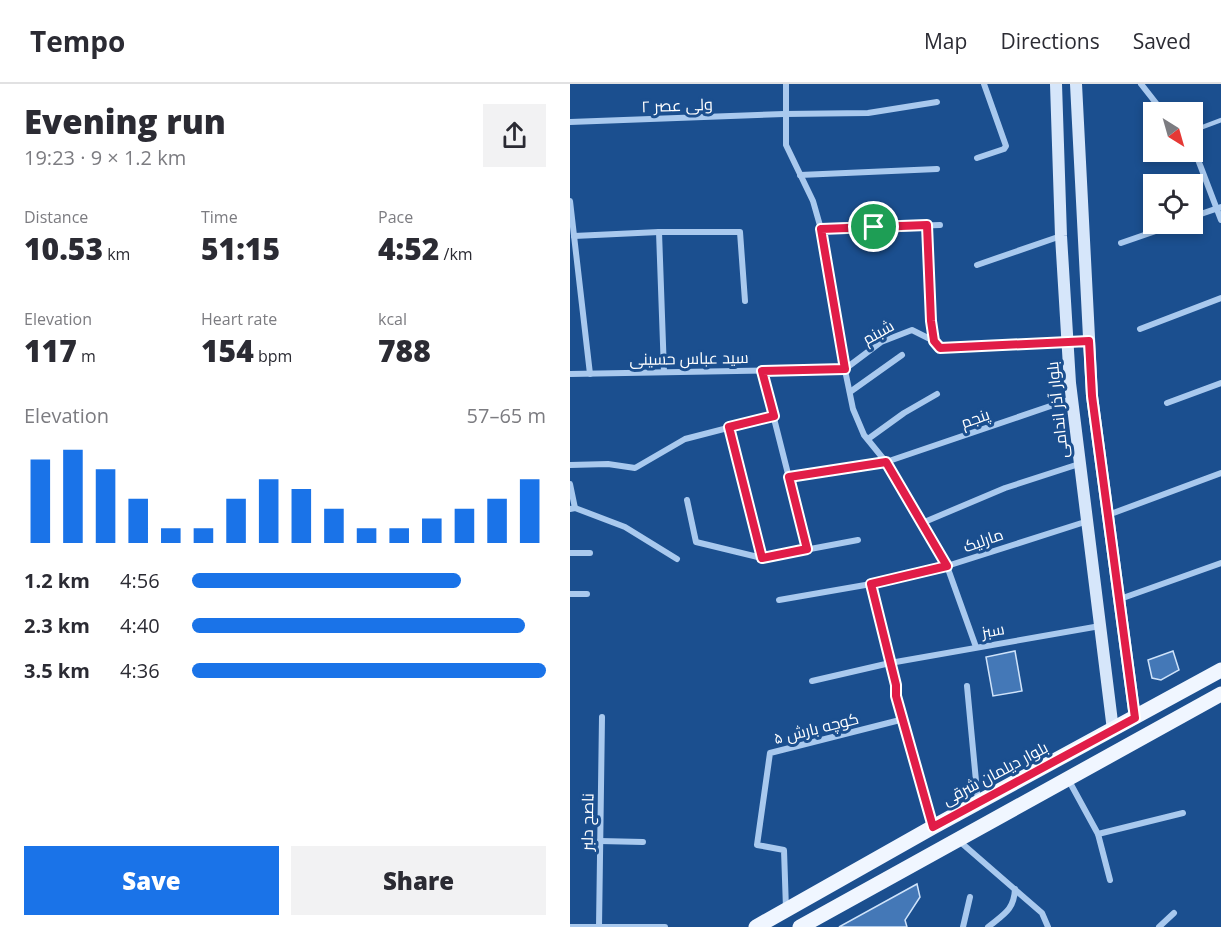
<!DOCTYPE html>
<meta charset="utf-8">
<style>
body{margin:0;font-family:"Open Sans",Cairo,sans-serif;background:#f2f2f3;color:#2b2b33;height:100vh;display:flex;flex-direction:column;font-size:22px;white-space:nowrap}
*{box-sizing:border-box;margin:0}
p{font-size:20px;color:#7c7c81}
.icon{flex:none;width:33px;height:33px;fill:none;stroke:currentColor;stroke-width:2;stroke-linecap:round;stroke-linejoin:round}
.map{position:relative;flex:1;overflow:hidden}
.drawer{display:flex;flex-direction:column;background:#fff;width:570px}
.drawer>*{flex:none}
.needle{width:39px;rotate:143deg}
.controls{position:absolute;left:573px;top:18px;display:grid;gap:12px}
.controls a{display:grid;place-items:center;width:60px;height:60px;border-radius:0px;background:#fff;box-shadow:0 3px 9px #0003;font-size:30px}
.pin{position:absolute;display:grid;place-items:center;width:51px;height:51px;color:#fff;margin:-26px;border:3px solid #fff;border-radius:50%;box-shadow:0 2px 6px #0007}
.round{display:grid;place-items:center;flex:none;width:63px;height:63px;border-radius:0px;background:#f2f2f3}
.summary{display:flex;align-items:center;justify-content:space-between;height:102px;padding:0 24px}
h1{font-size:33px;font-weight:800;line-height:45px}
.metrics{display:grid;grid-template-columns:repeat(3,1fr);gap:9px;height:102px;padding:6px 24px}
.metrics div{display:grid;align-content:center}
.metrics b{font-size:30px;font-weight:800}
.metrics small{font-size:16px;font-weight:400}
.metrics p{font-size:16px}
.chart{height:168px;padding:12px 24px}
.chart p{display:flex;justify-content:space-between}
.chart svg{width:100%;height:108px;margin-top:6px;stroke:#1a73e8;stroke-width:6}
.cta{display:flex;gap:12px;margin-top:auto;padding:12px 24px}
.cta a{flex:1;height:69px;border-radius:0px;background:#1a73e8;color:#fff;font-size:24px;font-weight:800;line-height:69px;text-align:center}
.cta a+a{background:#f2f2f3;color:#2b2b33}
ul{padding:0 24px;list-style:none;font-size:20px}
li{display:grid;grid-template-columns:96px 72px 1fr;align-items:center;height:45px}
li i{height:15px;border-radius:8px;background:#1a73e8}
header{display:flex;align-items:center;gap:36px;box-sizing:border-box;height:84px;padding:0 30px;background:#fff;border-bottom:2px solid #e1e1e2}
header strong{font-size:28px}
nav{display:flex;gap:33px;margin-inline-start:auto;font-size:21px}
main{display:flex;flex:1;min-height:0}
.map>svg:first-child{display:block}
</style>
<header>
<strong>Tempo</strong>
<nav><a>Map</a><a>Directions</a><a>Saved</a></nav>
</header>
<main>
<section class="drawer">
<div class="summary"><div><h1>Evening run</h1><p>19:23 · 9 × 1.2 km</p></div><a class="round"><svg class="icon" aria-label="share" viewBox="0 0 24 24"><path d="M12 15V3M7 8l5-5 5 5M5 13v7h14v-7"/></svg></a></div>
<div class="metrics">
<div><p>Distance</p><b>10.53<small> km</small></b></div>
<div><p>Time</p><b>51:15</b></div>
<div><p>Pace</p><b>4:52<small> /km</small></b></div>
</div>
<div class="metrics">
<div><p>Elevation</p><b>117<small> m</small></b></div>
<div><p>Heart rate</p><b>154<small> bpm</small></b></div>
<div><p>kcal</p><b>788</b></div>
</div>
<div class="chart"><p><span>Elevation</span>57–65 m</p>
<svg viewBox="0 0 160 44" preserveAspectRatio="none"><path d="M5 44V10M15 44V6M25 44V14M35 44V26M45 44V38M55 44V38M65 44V26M75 44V18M85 44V22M95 44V30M105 44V38M115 44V38M125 44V34M135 44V30M145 44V26M155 44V18"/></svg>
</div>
<ul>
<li><b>1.2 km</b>4:56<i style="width:76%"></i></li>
<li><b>2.3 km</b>4:40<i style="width:94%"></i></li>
<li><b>3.5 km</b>4:36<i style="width:100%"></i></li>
</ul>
<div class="cta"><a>Save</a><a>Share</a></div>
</section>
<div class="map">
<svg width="651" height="843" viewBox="0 0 651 843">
<rect width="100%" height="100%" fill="#1b4f8f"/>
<!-- building -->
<g fill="#4478b7" stroke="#cfe3fa" stroke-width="1.5">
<path d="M 445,567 L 452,607 L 423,612 L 416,573 Z"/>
<path d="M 603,567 L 609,586 L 591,596 L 582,594 L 578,576 Z"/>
<path d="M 347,800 L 350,813 L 335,836 L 337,843 L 269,843 Z"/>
</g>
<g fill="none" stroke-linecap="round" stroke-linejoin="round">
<!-- service -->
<path stroke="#a9c9ee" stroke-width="4.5" d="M 622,47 L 651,36"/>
<!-- minor -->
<g stroke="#a9c9ee" stroke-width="6">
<path d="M 216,0 L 216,61 L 243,117 L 251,145 L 268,252 L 283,325 L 294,351 L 316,378 L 377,482 L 406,563"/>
<path d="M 571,0 L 593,28"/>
<path d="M 0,38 L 214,30 L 298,29 L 367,18"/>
<path d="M 622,67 L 627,73 L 651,136"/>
<path d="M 407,74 L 434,65 L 436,62 L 414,0"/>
<path d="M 230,91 L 367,85"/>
<path d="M 0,117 L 20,290"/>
<path d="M 622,133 L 651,123"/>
<path d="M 357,141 L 359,215 L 364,257"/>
<path d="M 251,145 L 370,141"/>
<path d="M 89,148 L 94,288"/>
<path d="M 4,152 L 89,148 L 170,148 L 175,217"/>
<path d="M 551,159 L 606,140"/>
<path d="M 407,181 L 491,152"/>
<path d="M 570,245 L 651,214"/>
<path d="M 192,287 L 237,465"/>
<path d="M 0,290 L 275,285 L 311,258 L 342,246 L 364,257 L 370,264 L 497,259"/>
<path d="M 280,308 L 332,271"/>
<path d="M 597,319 L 651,299"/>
<path d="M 159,343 L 192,474"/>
<path d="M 298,355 L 334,329 L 367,310"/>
<path d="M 0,381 L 38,380 L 65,384 L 115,355 L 204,332"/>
<path d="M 219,393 L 316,378 L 501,315"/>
<path d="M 0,400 L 5,424"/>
<path d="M 117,416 L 126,458 L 192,474 L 288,456"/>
<path d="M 0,425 L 5,424 L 55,443 L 107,475"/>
<path d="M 538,431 L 651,389"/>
<path d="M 352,439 L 435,404 L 509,380"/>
<path d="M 0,469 L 20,469"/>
<path d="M 301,500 L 326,601 L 326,612 L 363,743"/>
<path d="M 0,510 L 17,510"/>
<path d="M 550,515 L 651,479"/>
<path d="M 209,516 L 301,500 L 377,482 L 518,437"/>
<path d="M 242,597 L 320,579 L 530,542"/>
<path d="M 397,602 L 408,718"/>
<path d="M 498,695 L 528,750 L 540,796"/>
<path d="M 528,750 L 613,729"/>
<path d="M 388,756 L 472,829 L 478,843"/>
<path d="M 30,757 L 73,758"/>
<path d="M 216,825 L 214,766 L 187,761 L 200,669 L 334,635"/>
<path d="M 0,843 L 27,843"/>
<path d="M 29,843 L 32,633"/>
<path d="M 31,843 L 95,843"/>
<path d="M 393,843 L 400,813"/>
<path d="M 418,843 C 434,830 444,826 445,805"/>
<path d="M 589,843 L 604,829"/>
</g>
<!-- secondary -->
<g stroke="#d6e6fa" stroke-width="12">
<path d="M 486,0 L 491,152 L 500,299 L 543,646"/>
<path d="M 506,0 L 522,312 L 565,634"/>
</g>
<!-- primary -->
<g stroke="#f0f6ff" stroke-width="15">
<path d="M 186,843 L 363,743 L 651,586"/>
<path d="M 230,843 L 651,610"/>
</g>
</g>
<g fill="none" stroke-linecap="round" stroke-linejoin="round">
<defs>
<path id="route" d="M 357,141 L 361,237 L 364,257 L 370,264 L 519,257 L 522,312 L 565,634 L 363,743 L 326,612 L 326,601 L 301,500 L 377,482 L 316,378 L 219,393 L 237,465 L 192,474 L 159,343 L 204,332 L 192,287 L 275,285 L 251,145 Z"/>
</defs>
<!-- route casing -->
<use href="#route" stroke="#fff" stroke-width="12"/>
<!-- route -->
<use href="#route" stroke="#e11d48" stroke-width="8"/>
</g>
<g text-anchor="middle" stroke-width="6" stroke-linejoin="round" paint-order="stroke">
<!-- street labels -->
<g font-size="16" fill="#fff" stroke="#1b4f8f">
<text transform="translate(107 21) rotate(-2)" y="6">ولی عصر ۲</text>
<text transform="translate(308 248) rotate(-29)" y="6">شبنم</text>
<text transform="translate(119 274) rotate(-1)" y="6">سید عباس حسینی</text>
<text transform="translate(487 326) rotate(-96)" y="6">بلوار آذر اندامی</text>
<text transform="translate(405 334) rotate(-19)" y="6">پنجم</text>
<text transform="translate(413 456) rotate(-19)" y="6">مارلیک</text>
<text transform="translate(423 546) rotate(-10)" y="6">سبز</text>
<text transform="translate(246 644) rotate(-14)" y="6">کوچه بارش ۵</text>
<text transform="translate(425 689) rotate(-28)" y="6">بلوار دیلمان شرقی</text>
<text transform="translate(17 738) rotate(-89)" y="6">ناصح دلبر</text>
</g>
</g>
</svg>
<div class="controls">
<a><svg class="needle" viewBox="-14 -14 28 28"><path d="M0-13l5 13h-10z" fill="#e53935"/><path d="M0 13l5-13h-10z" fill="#7c7c81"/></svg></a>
<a><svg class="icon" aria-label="locate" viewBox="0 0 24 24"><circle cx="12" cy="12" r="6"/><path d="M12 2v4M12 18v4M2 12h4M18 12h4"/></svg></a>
</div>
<div class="pin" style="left:304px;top:143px;background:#1e9e55"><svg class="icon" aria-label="arrive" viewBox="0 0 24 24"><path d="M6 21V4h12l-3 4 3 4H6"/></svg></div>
</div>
</main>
